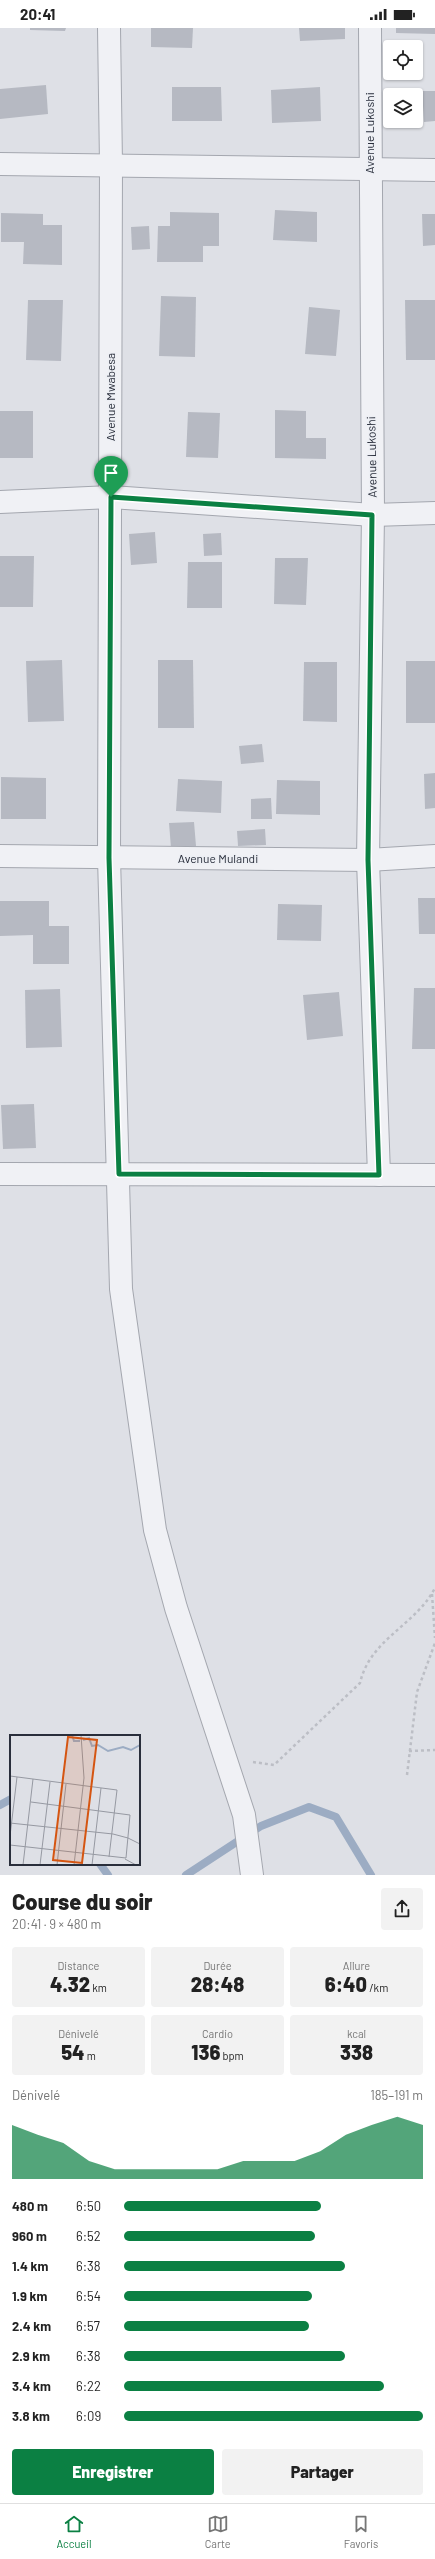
<!DOCTYPE html>
<html lang="fr">
<meta charset="utf-8">
<style>
body{margin:0;font-family:Barlow,sans-serif;background:#f2f2f2;color:#222;height:100vh;display:flex;flex-direction:column;font-size:15px;white-space:nowrap}
*{box-sizing:border-box;margin:0}
p{font-size:13px;color:#767676}
.icon{flex:none;width:22px;height:22px;fill:none;stroke:currentColor;stroke-width:2;stroke-linecap:round;stroke-linejoin:round}
.map{position:relative;height:1847px;overflow:hidden}
.side{display:flex;flex-direction:column;background:#fff;flex:1}
.side>*{flex:none}
.controls{position:absolute;left:383px;top:12px;display:grid;gap:8px}
.controls a{display:grid;place-items:center;width:40px;height:40px;border-radius:4px;background:#fff;box-shadow:0 1px 3px #0004;font-size:20px}
.pin{position:absolute;display:grid;place-items:center;width:34px;height:34px;color:#fff;margin:-41px -17px;border-radius:50% 50% 50% 0;rotate:-45deg;box-shadow:0 0 4px #0007}
.pin .icon{rotate:45deg}
.round{display:grid;place-items:center;flex:none;width:42px;height:42px;border-radius:4px;background:#f2f2f2}
.overview{display:flex;align-items:center;justify-content:space-between;height:68px;padding:0 12px}
h1{font-size:22px;font-weight:800;line-height:30px}
.stats{display:grid;grid-template-columns:repeat(3,1fr);gap:6px;height:68px;padding:4px 12px}
.stats div{display:grid;align-content:center;border-radius:4px;background:#f2f2f2;text-align:center}
.stats b{font-size:20px;font-weight:800}
.stats small{font-size:11px;font-weight:400}
.stats p{font-size:11px}
.chart{height:112px;padding:8px 12px}
.chart p{display:flex;justify-content:space-between}
.chart svg{width:100%;height:72px;margin-top:4px;fill:#0b8043;opacity:.7}
.cta{display:flex;gap:8px;margin-top:auto;padding:8px 12px}
.cta a{flex:1;height:46px;border-radius:4px;background:#0b8043;color:#fff;font-size:16px;font-weight:800;line-height:46px;text-align:center}
.cta a+a{background:#f2f2f2;color:#222}
ul{padding:0 12px;list-style:none;font-size:13px}
li{display:grid;grid-template-columns:64px 48px 1fr;align-items:center;height:30px}
li i{height:10px;border-radius:5px;background:#0b8043}
.status{display:flex;justify-content:space-between;align-items:center;height:28px;padding:0 20px;background:#fff;direction:ltr}
.status svg{height:11px;fill:currentColor}
.tabs{display:flex;justify-content:space-around;align-items:center;height:56px;border-top:1px solid #e0e0e0;background:#fff;font-size:11px;color:#767676}
.tabs a{display:grid;justify-items:center;gap:2px}
.tabs .current{color:#0b8043}
.map>svg:first-child{display:block}
</style>
<div class="status"><b>20:41</b><svg viewBox="0 0 49 12"><path d="M0 12V9h3v3zM5 12V6h3v6zM10 12V3h3v9zM15 12V0h3v12zM26 1h20v11H26zM47 4h2v5h-2z"/></svg></div>
<div class="map">
<svg width="435" height="1847" viewBox="0 0 435 1847">
<rect width="100%" height="100%" fill="#dee0e6"/>
<g fill="none" stroke-linecap="round" stroke-linejoin="round">
<!-- stream -->
<g stroke="#9cacc3" stroke-width="8">
<path d="M 0,1777 L 11,1771"/>
<path d="M 100,1836 L 108,1847"/>
<path d="M 186,1847 L 261,1798 L 309,1779 L 336,1789 L 371,1847"/>
</g>
</g>
<!-- building -->
<g fill="#b6b9c2">
<path d="M 30,0 L 66,0 L 65,3 L 30,2 Z"/>
<path d="M 151,0 L 193,0 L 192,20 L 151,19 Z"/>
<path d="M 299,0 L 345,0 L 345,11 L 300,13 Z"/>
<path d="M 396,0 L 435,0 L 435,6 L 396,5 Z"/>
<path d="M 46,57 L 48,86 L 0,91 L 0,61 Z"/>
<path d="M 172,59 L 221,59 L 222,93 L 172,93 Z"/>
<path d="M 320,59 L 321,93 L 272,95 L 271,62 Z"/>
<path d="M 422,63 L 435,63 L 435,93 L 424,94 Z"/>
<path d="M 275,182 L 317,184 L 317,214 L 273,212 Z"/>
<path d="M 170,184 L 219,185 L 219,218 L 203,218 L 203,234 L 157,234 L 158,198 L 170,198 Z"/>
<path d="M 1,185 L 43,186 L 43,197 L 62,197 L 62,237 L 23,236 L 24,214 L 1,214 Z"/>
<path d="M 422,186 L 435,186 L 435,217 L 423,218 Z"/>
<path d="M 149,198 L 150,221 L 132,222 L 131,199 Z"/>
<path d="M 161,268 L 196,269 L 195,329 L 159,328 Z"/>
<path d="M 28,272 L 63,272 L 61,333 L 26,332 Z"/>
<path d="M 405,272 L 435,272 L 435,332 L 406,332 Z"/>
<path d="M 309,279 L 340,282 L 336,328 L 305,326 Z"/>
<path d="M 275,382 L 306,383 L 306,410 L 326,410 L 326,431 L 275,430 Z"/>
<rect x="0" y="383" width="33" height="47"/>
<path d="M 188,384 L 220,385 L 218,430 L 186,429 Z"/>
<path d="M 155,504 L 157,535 L 131,537 L 129,506 Z"/>
<path d="M 221,505 L 222,527 L 204,528 L 203,506 Z"/>
<path d="M 0,528 L 34,528 L 33,579 L 0,579 Z"/>
<path d="M 275,530 L 308,530 L 306,577 L 274,576 Z"/>
<path d="M 188,534 L 222,534 L 222,580 L 187,580 Z"/>
<path d="M 62,632 L 64,693 L 28,694 L 26,633 Z"/>
<path d="M 158,632 L 193,632 L 194,700 L 158,700 Z"/>
<rect x="406" y="633" width="29" height="62"/>
<path d="M 304,634 L 337,634 L 337,694 L 303,693 Z"/>
<path d="M 262,716 L 264,734 L 241,736 L 239,718 Z"/>
<path d="M 435,745 L 435,780 L 425,781 L 424,746 Z"/>
<path d="M 1,749 L 46,750 L 46,791 L 1,791 Z"/>
<path d="M 178,751 L 222,753 L 221,785 L 176,783 Z"/>
<path d="M 277,752 L 320,753 L 320,787 L 276,786 Z"/>
<path d="M 271,770 L 272,791 L 251,791 L 251,771 Z"/>
<path d="M 194,794 L 196,818 L 171,820 L 169,795 Z"/>
<path d="M 265,801 L 266,817 L 238,818 L 237,803 Z"/>
<path d="M 418,870 L 435,870 L 435,906 L 419,906 Z"/>
<path d="M 0,873 L 49,873 L 49,898 L 69,898 L 69,936 L 33,936 L 33,907 L 0,908 Z"/>
<path d="M 278,876 L 322,877 L 321,913 L 277,912 Z"/>
<path d="M 414,960 L 435,960 L 435,1021 L 412,1021 Z"/>
<path d="M 60,961 L 62,1019 L 26,1020 L 25,962 Z"/>
<path d="M 339,964 L 343,1008 L 307,1012 L 303,967 Z"/>
<path d="M 34,1076 L 36,1120 L 3,1121 L 1,1077 Z"/>
</g>
<g fill="none" stroke-linecap="round" stroke-linejoin="round">
<defs>
<g id="street">
<path d="M 109,0 L 111,136 L 109,830 L 121,1261 L 155,1502 L 176,1580 L 244,1787 L 252,1847"/>
<path d="M 370,0 L 373,487 L 368,832 L 379,1147"/>
<path d="M 0,136 L 435,142"/>
<path d="M 0,474 L 111,469 L 373,487 L 435,485"/>
<path d="M 0,828 L 368,832 L 435,828"/>
<path d="M 0,1146 L 435,1147"/>
</g>
</defs>
<!-- street casing -->
<use href="#street" stroke="#a4a7af" stroke-width="24"/>
<!-- path -->
<g stroke="#bcbec5" stroke-width="2.5" stroke-dasharray="3 3" stroke-linecap="butt">
<path d="M 432,1566 L 435,1610"/>
<path d="M 409,1723 L 435,1722"/>
<path d="M 253,1734 L 274,1737 L 360,1655 C 370,1611 415,1598 435,1560"/>
<path d="M 407,1747 L 417,1664 L 435,1615"/>
</g>
<!-- street -->
<use href="#street" stroke="#f0f1f5" stroke-width="22"/>
</g>
<g fill="none" stroke-linecap="round" stroke-linejoin="round">
<defs>
<path id="route" d="M 111,469 L 372,487 L 368,832 L 379,1147 L 119,1146 L 109,830 Z"/>
</defs>
<!-- route casing -->
<use href="#route" stroke="#fff" stroke-width="8"/>
<!-- route -->
<use href="#route" stroke="#0b8043" stroke-width="5"/>
</g>
<g text-anchor="middle" stroke-width="3" stroke-linejoin="round" paint-order="stroke">
<!-- street labels -->
<g font-size="12" fill="#292e3b" stroke="#edeff4">
<text transform="translate(370 105) rotate(-90)" y="4">Avenue Lukoshi</text>
<text transform="translate(111 369) rotate(-90)" y="4">Avenue Mwabesa</text>
<text transform="translate(372 429) rotate(-91)" y="4">Avenue Lukoshi</text>
<text x="218" y="835">Avenue Mulandi</text>
</g>
</g>
<!-- overview -->
<g transform="translate(10 1707)">
<rect width="130" height="130" fill="#dee0e6"/>
<path fill="none" stroke="#9cacc3" stroke-width="2" d="M 62,0 L 64,6 L 70,6M 73,5 L 79,3 L 82,11 L 88,10 L 98,16 L 113,12 L 121,15 L 130,10"/>
<path fill="none" stroke="#9699a2" stroke-width="1" d="M 0,41 L 107,55 L 99,122M 0,88 L 103,99 L 118,103 L 130,109M 0,101 L 7,42M 0,110 L 116,123 L 120,80 L 21,67M 115,124 L 126,130M 13,130 L 23,44M 30,130 L 40,47M 47,130 L 56,49M 64,130 L 74,43 L 71,0M 82,130 L 91,53"/>
<path fill="#d55511" fill-opacity="0.15" stroke="#d55511" stroke-width="2" d="M 58,2 L 87,5 L 72,128 L 43,125 Z"/>
<rect width="130" height="130" fill="none" stroke="#292e3b" stroke-width="2"/>
</g>
</svg>
<div class="controls">
<a><svg class="icon" aria-label="locate" viewBox="0 0 24 24"><circle cx="12" cy="12" r="6"/><path d="M12 2v4M12 18v4M2 12h4M18 12h4"/></svg></a>
<a><svg class="icon" aria-label="layers" viewBox="0 0 24 24"><path d="M12 4l9 5-9 5-9-5zM3 14l9 5 9-5"/></svg></a>
</div>
<div class="pin" style="left:111px;top:469px;background:#1e9e55"><svg class="icon" aria-label="arrive" viewBox="0 0 24 24"><path d="M6 21V4h12l-3 4 3 4H6"/></svg></div>
</div>
<section class="side">
<div class="overview"><div><h1>Course du soir</h1><p>20:41 · 9 × 480 m</p></div><a class="round"><svg class="icon" aria-label="share" viewBox="0 0 24 24"><path d="M12 15V3M7 8l5-5 5 5M5 13v7h14v-7"/></svg></a></div>
<div class="stats">
<div><p>Distance</p><b>4.32<small> km</small></b></div>
<div><p>Durée</p><b>28:48</b></div>
<div><p>Allure</p><b>6:40<small> /km</small></b></div>
</div>
<div class="stats">
<div><p>Dénivelé</p><b>54<small> m</small></b></div>
<div><p>Cardio</p><b>136<small> bpm</small></b></div>
<div><p>kcal</p><b>338</b></div>
</div>
<div class="chart"><p><span>Dénivelé</span>185–191 m</p>
<svg viewBox="0 0 160 44" preserveAspectRatio="none"><path d="M0 44V11L10 17L20 22L30 33L40 38L50 38L60 38L70 38L80 38L90 33L100 33L110 33L120 27L130 17L140 11L150 6L160 11V44z"/></svg>
</div>
<ul>
<li><b>480 m</b>6:50<i style="width:66%"></i></li>
<li><b>960 m</b>6:52<i style="width:64%"></i></li>
<li><b>1.4 km</b>6:38<i style="width:74%"></i></li>
<li><b>1.9 km</b>6:54<i style="width:63%"></i></li>
<li><b>2.4 km</b>6:57<i style="width:62%"></i></li>
<li><b>2.9 km</b>6:38<i style="width:74%"></i></li>
<li><b>3.4 km</b>6:22<i style="width:87%"></i></li>
<li><b>3.8 km</b>6:09<i style="width:100%"></i></li>
</ul>
<div class="cta"><a>Enregistrer</a><a>Partager</a></div>
</section>
<nav class="tabs">
<a class="current"><svg class="icon" aria-label="home" viewBox="0 0 24 24"><path d="M3 11l9-7 9 7M6 9v11h12V9"/></svg>Accueil</a>
<a><svg class="icon" aria-label="map" viewBox="0 0 24 24"><path d="M3 6l6-2 6 2 6-2v14l-6 2-6-2-6 2zM9 4v14M15 6v14"/></svg>Carte</a>
<a><svg class="icon" aria-label="saved" viewBox="0 0 24 24"><path d="M7 4h10v16l-5-4-5 4z"/></svg>Favoris</a>
</nav>
